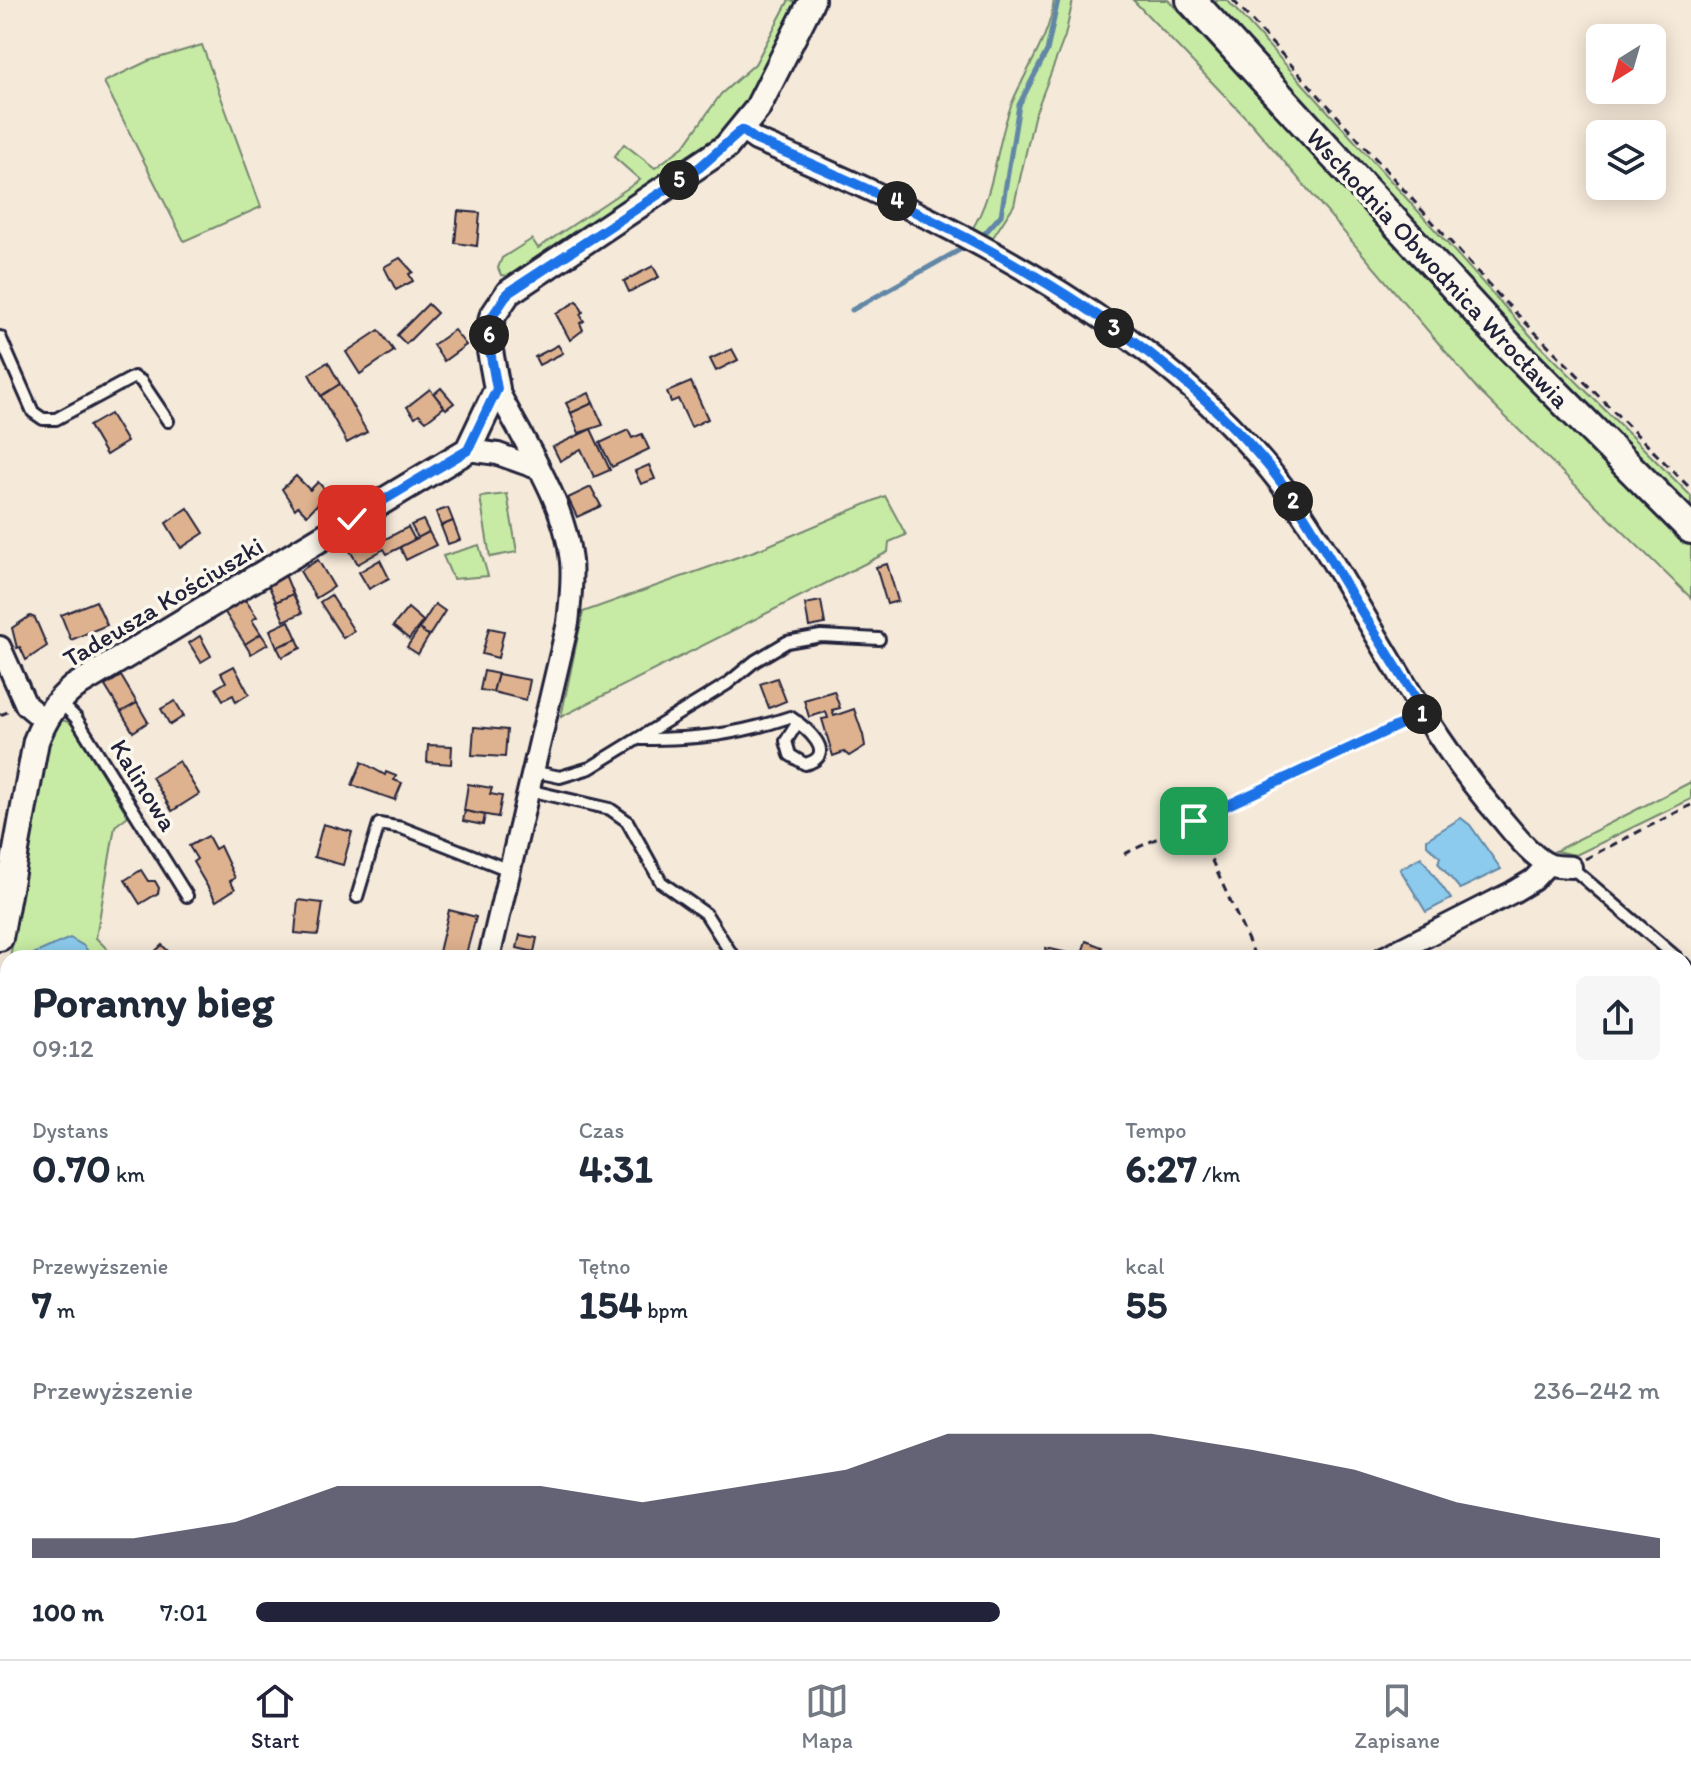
<!DOCTYPE html>
<html lang="pl">
<meta charset="utf-8">
<style>
body{margin:0;font-family:Itim,sans-serif;background:#f6f6f7;color:#1f2937;height:100vh;display:flex;flex-direction:column;font-size:30px;white-space:nowrap}
*{box-sizing:border-box;margin:0}
p{font-size:26px;color:#747a83}
.icon{flex:none;width:44px;height:44px;fill:none;stroke:currentColor;stroke-width:2;stroke-linecap:round;stroke-linejoin:round}
.map{position:relative;flex:1;overflow:hidden}
.panel{position:absolute;left:0px;top:950px;width:1692px;height:710px;display:flex;flex-direction:column;background:#fff;border-radius:24px 24px 0 0;box-shadow:0 4px 20px #0003}
.panel>*{flex:none}
.needle{width:52px;rotate:217deg}
.buttons{position:absolute;left:1586px;top:24px;display:grid;gap:16px}
.buttons a{display:grid;place-items:center;width:80px;height:80px;border-radius:12px;background:#fff;box-shadow:0 4px 20px #0003;font-size:40px}
.pin{position:absolute;display:grid;place-items:center;width:68px;height:68px;color:#fff;margin:-34px;border-radius:16px;box-shadow:0 4px 12px #0006}
.km{position:absolute;width:40px;height:40px;margin:-20px;border-radius:50%;background:#222;color:#fff;font-size:22px;line-height:40px;text-align:center}
.round{display:grid;place-items:center;flex:none;width:84px;height:84px;border-radius:12px;background:#f6f6f7}
.headline{display:flex;align-items:center;justify-content:space-between;height:136px;padding:0 32px}
h1{font-size:44px;font-weight:700;line-height:60px}
.metrics{display:grid;grid-template-columns:repeat(3,1fr);gap:12px;height:136px;padding:8px 32px}
.metrics div{display:grid;align-content:center}
.metrics b{font-size:40px;font-weight:700}
.metrics small{font-size:22px;font-weight:400}
.metrics p{font-size:22px}
.chart{height:224px;padding:16px 32px}
.chart p{display:flex;justify-content:space-between}
.chart svg{width:100%;height:144px;margin-top:8px;fill:#22223b;opacity:.7}
ul{padding:0 32px;list-style:none;font-size:26px}
li{display:grid;grid-template-columns:128px 96px 1fr;align-items:center;height:60px}
li i{height:20px;border-radius:10px;background:#22223b}
.menu{display:flex;justify-content:space-around;align-items:center;height:112px;border-top:2px solid #e0e1e3;background:#fff;font-size:22px;color:#747a83}
.menu a{display:grid;justify-items:center;gap:4px}
.menu .selected{color:#22223b}
.map>svg:first-child{display:block}
</style>
<div class="map">
<svg width="1691" height="1659" viewBox="0 0 1691 1659">
<rect width="100%" height="100%" fill="#f5e9d9"/>
<filter id="ink" filterUnits="userSpaceOnUse"><feTurbulence type="fractalNoise" baseFrequency=".0125" numOctaves="2"/><feDisplacementMap in="SourceGraphic" scale="16" xChannelSelector="R" yChannelSelector="G"/><feConvolveMatrix kernelMatrix="1 2 1 2 8 2 1 2 1" color-interpolation-filters="sRGB"/></filter>
<g filter="url(#ink)">
<!-- green -->
<g fill="#c7eba4" stroke="#748670" stroke-width="2">
<path d="M 789,0 L 802,3 L 732,129 L 526,266 L 509,276 L 501,275 L 498,268 L 502,258 L 532,239 L 538,248 L 640,180 L 614,157 L 624,144 L 655,168 L 684,146 L 721,94 L 755,64 Z"/>
<path d="M 1054,0 L 1073,0 L 1065,36 L 1034,117 L 1014,205 L 990,242 L 971,231 C 996,192 995,146 1012,103 C 1026,69 1050,37 1054,0 Z"/>
<path d="M 1133,0 L 1168,0 L 1576,434 L 1691,544 L 1691,598 L 1480,392 L 1252,124 Z"/>
<path d="M 1212,0 L 1227,0 L 1531,336 L 1691,496 L 1691,511 L 1493,310 Z"/>
<path d="M 202,45 L 261,207 L 184,241 L 104,82 L 148,61 Z"/>
<path d="M 507,494 L 517,552 L 490,557 L 480,497 Z"/>
<path d="M 885,496 L 906,535 L 889,542 L 888,552 L 561,717 L 583,612 L 760,549 Z"/>
<path d="M 479,545 L 488,576 L 453,579 L 443,556 Z"/>
<path d="M 59,719 L 71,723 L 128,816 L 115,826 L 96,938 L 116,958 L 10,958 L 48,737 Z"/>
<path d="M 1691,782 L 1691,799 L 1576,855 L 1555,851 Z"/>
<path d="M 8,969 L 8,1160 L 0,1160 L 0,1012 Z"/>
</g>
<!-- water -->
<g fill="#8ccbed" stroke="#6287a6" stroke-width="2">
<path d="M 1461,818 L 1470,825 L 1501,869 L 1460,889 L 1438,863 L 1440,857 L 1427,845 L 1427,839 Z"/>
<path d="M 1421,857 L 1451,899 L 1426,912 L 1400,869 Z"/>
<path d="M 70,938 L 84,946 L 93,958 L 24,958 Z"/>
</g>
<g fill="none" stroke-linecap="round" stroke-linejoin="round">
<!-- stream -->
<g stroke="#6287a6" stroke-width="5">
<path d="M 985,233 L 1001,215 L 1019,105 L 1047,51 L 1058,0"/>
<path d="M 852,310 L 963,248"/>
</g>
</g>
<!-- building -->
<g fill="#dfb28f" stroke="#22223b" stroke-width="2">
<path d="M 458,211 L 480,213 L 477,246 L 455,243 Z"/>
<path d="M 400,258 L 413,272 L 409,274 L 413,281 L 396,290 L 384,267 Z"/>
<path d="M 653,266 L 659,277 L 629,292 L 624,281 Z"/>
<path d="M 577,301 L 583,312 L 580,314 L 584,321 L 580,323 L 583,330 L 570,340 L 556,314 Z"/>
<path d="M 428,304 L 437,313 L 406,344 L 397,335 Z"/>
<path d="M 379,330 L 394,351 L 360,374 L 346,352 Z"/>
<path d="M 454,330 L 466,345 L 444,361 L 433,345 Z"/>
<path d="M 558,345 L 563,353 L 539,365 L 535,357 Z"/>
<path d="M 732,349 L 738,360 L 716,371 L 710,359 Z"/>
<path d="M 328,362 L 340,384 L 321,396 L 309,374 Z"/>
<path d="M 691,382 L 708,419 L 691,427 L 678,399 L 671,402 L 667,392 Z"/>
<path d="M 340,384 L 367,432 L 347,443 L 321,396 Z"/>
<path d="M 441,388 L 454,403 L 446,409 L 434,394 Z"/>
<path d="M 430,389 L 444,407 L 426,421 L 419,414 L 415,417 L 407,407 Z"/>
<path d="M 589,393 L 593,403 L 571,413 L 566,403 Z"/>
<path d="M 593,403 L 603,425 L 579,433 L 571,413 Z"/>
<path d="M 110,414 L 127,442 L 106,455 L 89,426 Z"/>
<path d="M 591,429 L 610,470 L 594,477 L 581,449 L 560,461 L 553,447 Z"/>
<path d="M 628,430 L 632,438 L 642,434 L 649,449 L 612,467 L 600,443 Z"/>
<path d="M 649,465 L 655,479 L 641,484 L 635,471 Z"/>
<path d="M 296,476 L 310,490 L 318,482 L 328,493 L 307,515 L 298,506 L 295,509 L 282,489 Z"/>
<path d="M 591,487 L 601,506 L 577,517 L 568,498 Z"/>
<path d="M 188,508 L 204,533 L 181,548 L 166,523 Z"/>
<path d="M 448,508 L 453,521 L 441,526 L 436,512 Z"/>
<path d="M 423,520 L 429,532 L 418,538 L 411,525 Z"/>
<path d="M 453,521 L 460,540 L 448,544 L 441,526 Z"/>
<path d="M 408,527 L 415,540 L 387,554 L 384,549 L 358,564 L 347,546 L 373,531 L 380,542 Z"/>
<path d="M 429,532 L 436,545 L 406,560 L 400,547 Z"/>
<path d="M 318,560 L 334,587 L 316,598 L 300,571 Z"/>
<path d="M 380,560 L 389,578 L 369,589 L 359,572 Z"/>
<path d="M 887,564 L 898,601 L 887,604 L 876,567 Z"/>
<path d="M 284,572 L 293,594 L 276,602 L 266,580 Z"/>
<path d="M 293,594 L 302,613 L 284,621 L 276,602 Z"/>
<path d="M 331,595 L 354,631 L 343,638 L 320,602 Z"/>
<path d="M 244,598 L 257,617 L 252,620 L 261,634 L 245,644 L 224,611 Z"/>
<path d="M 96,601 L 107,625 L 71,640 L 61,615 Z"/>
<path d="M 821,601 L 825,624 L 809,627 L 805,604 Z"/>
<path d="M 435,604 L 445,611 L 429,636 L 419,629 Z"/>
<path d="M 408,608 L 423,621 L 409,639 L 393,626 Z"/>
<path d="M 30,616 L 35,618 L 47,646 L 26,660 L 20,647 L 17,648 L 12,628 Z"/>
<path d="M 289,621 L 297,639 L 277,647 L 270,630 Z"/>
<path d="M 489,628 L 504,631 L 498,658 L 482,654 Z"/>
<path d="M 419,629 L 429,636 L 418,654 L 407,647 Z"/>
<path d="M 261,634 L 268,644 L 251,654 L 245,644 Z"/>
<path d="M 200,636 L 211,656 L 201,662 L 189,643 Z"/>
<path d="M 297,639 L 301,648 L 282,657 L 277,647 Z"/>
<path d="M 234,666 L 249,694 L 236,702 L 233,695 L 223,700 L 216,688 L 226,682 L 221,673 Z"/>
<path d="M 484,671 L 498,674 L 493,692 L 480,690 Z"/>
<path d="M 498,674 L 530,680 L 526,700 L 493,692 Z"/>
<path d="M 121,676 L 137,703 L 121,712 L 105,686 Z"/>
<path d="M 777,678 L 786,701 L 769,708 L 760,684 Z"/>
<path d="M 834,691 L 840,708 L 832,710 L 834,716 L 854,709 L 863,735 L 865,746 L 849,756 L 844,752 L 833,756 L 822,719 L 828,718 L 826,712 L 809,717 L 804,700 Z"/>
<path d="M 175,701 L 184,716 L 170,725 L 161,709 Z"/>
<path d="M 137,703 L 148,722 L 133,732 L 121,712 Z"/>
<path d="M 474,727 L 507,730 L 505,757 L 472,755 Z"/>
<path d="M 428,745 L 452,746 L 451,764 L 427,762 Z"/>
<path d="M 179,761 L 199,794 L 172,811 L 152,777 Z"/>
<path d="M 362,762 L 385,775 L 386,772 L 396,776 L 394,780 L 402,783 L 395,800 L 352,785 Z"/>
<path d="M 468,784 L 492,788 L 490,794 L 502,796 L 498,817 L 464,811 Z"/>
<path d="M 465,811 L 485,815 L 483,825 L 463,821 Z"/>
<path d="M 323,824 L 352,832 L 343,865 L 314,857 Z"/>
<path d="M 208,836 L 215,849 L 220,846 L 235,878 L 230,881 L 235,889 L 216,901 L 193,862 L 197,859 L 189,846 Z"/>
<path d="M 141,870 L 148,881 L 155,881 L 159,888 L 158,893 L 140,904 L 125,880 Z"/>
<path d="M 298,900 L 323,903 L 318,935 L 295,933 Z"/>
<path d="M 449,910 L 476,917 L 465,958 L 439,952 Z"/>
<path d="M 520,935 L 537,938 L 534,952 L 517,948 Z"/>
<path d="M 1086,941 L 1102,947 L 1098,958 L 1043,958 L 1046,948 L 1081,956 Z"/>
<path d="M 162,945 L 175,958 L 146,958 L 149,957 Z"/>
<rect x="0" y="1473" width="8" height="101"/>
<path d="M 0,1615 L 8,1616 L 8,1641 L 0,1641 Z"/>
</g>
<g fill="none" stroke-linecap="round" stroke-linejoin="round">
<defs>
<g id="service">
<path d="M 0,337 L 33,412 L 43,419 L 56,419 L 134,377 L 141,381 L 168,421"/>
<path d="M 60,702 L 76,718 L 187,896"/>
<path d="M 641,739 C 697,739 737,735 790,717 C 805,727 840,755 805,764 L 790,755 L 786,741 L 798,722"/>
<path d="M 531,771 L 560,777 L 590,768 L 727,684 L 755,661 L 787,642 L 821,636 L 879,639"/>
<path d="M 528,790 L 610,809 L 627,821 L 661,882 L 706,914 L 734,958"/>
<path d="M 1571,867 L 1677,958"/>
<path d="M 357,897 L 379,824 L 402,828 L 509,870"/>
<path d="M 1684,964 L 1691,971"/>
</g>
<g id="minor">
<path d="M 742,130 L 756,140 C 957,225 1188,335 1309,524 C 1372,622 1423,729 1500,817 C 1513,832 1530,855 1548,864 C 1554,867 1564,866 1571,867"/>
<path d="M 468,450 L 498,454 L 537,468"/>
<path d="M 0,647 L 26,705 L 44,720"/>
<path d="M 489,958 L 568,623 C 570,603 573,582 571,561 C 565,501 524,443 497,389"/>
<path d="M 1383,958 L 1513,892 L 1533,880 L 1548,864"/>
<path d="M 340,1659 L 342,1652"/>
</g>
<path id="tertiary" d="M 0,938 L 36,741 C 45,718 55,703 74,687 L 468,450 L 497,389 L 488,340 L 492,317 L 508,293 L 726,147 L 757,109 L 812,0"/>
<path id="secondary" d="M 1191,0 L 1507,344 L 1691,529"/>
</defs>
<!-- service casing -->
<use href="#service" stroke="#22223b" stroke-width="16"/>
<!-- minor casing -->
<use href="#minor" stroke="#22223b" stroke-width="26"/>
<!-- tertiary casing -->
<use href="#tertiary" stroke="#22223b" stroke-width="30"/>
<!-- secondary casing -->
<use href="#secondary" stroke="#22223b" stroke-width="34"/>
<!-- path -->
<g stroke="#22223b" stroke-width="3" stroke-dasharray="8 6" stroke-linecap="butt">
<path d="M 1233,0 L 1501,298 L 1691,489"/>
<path d="M 0,715 L 8,712"/>
<path d="M 1194,821 L 1256,958"/>
<path d="M 1124,854 L 1406,721"/>
<path d="M 1585,859 L 1691,805"/>
</g>
<!-- service -->
<use href="#service" stroke="#fbf7ec" stroke-width="10"/>
<!-- minor -->
<use href="#minor" stroke="#fbf7ec" stroke-width="20"/>
<!-- tertiary -->
<use href="#tertiary" stroke="#fbf7ec" stroke-width="24"/>
<!-- secondary -->
<use href="#secondary" stroke="#fbf7ec" stroke-width="28"/>
</g>
</g>
<g fill="none" stroke-linecap="round" stroke-linejoin="round" filter="url(#ink)">
<defs>
<path id="route" d="M 352,519 L 468,450 L 497,389 L 488,340 L 492,317 L 508,293 L 700,167 L 742,130 L 756,140 C 934,215 1138,312 1265,462 C 1296,498 1320,542 1345,584 C 1371,627 1398,670 1425,713 L 1194,821"/>
</defs>
<!-- route casing -->
<use href="#route" stroke="#fff" stroke-width="16"/>
<!-- route -->
<use href="#route" stroke="#1a73e8" stroke-width="10"/>
</g>
<g text-anchor="middle" stroke-width="7" stroke-linejoin="round" paint-order="stroke">
<!-- street labels -->
<g font-size="26" fill="#22223b" stroke="#fbf7ec">
<text transform="translate(1438 268) rotate(47)" y="9">Wschodnia Obwodnica Wrocławia</text>
<text transform="translate(163 602) rotate(-31)" y="9">Tadeusza Kościuszki</text>
<text transform="translate(144 785) rotate(58)" y="9">Kalinowa</text>
</g>
</g>
</svg>
<div class="buttons">
<a><svg class="needle" viewBox="-14 -14 28 28"><path d="M0-13l5 13h-10z" fill="#e53935"/><path d="M0 13l5-13h-10z" fill="#747a83"/></svg></a>
<a><svg class="icon" aria-label="layers" viewBox="0 0 24 24"><path d="M12 4l9 5-9 5-9-5zM3 14l9 5 9-5"/></svg></a>
</div>
<div class="pin" style="left:1194px;top:821px;background:#1e9e55"><svg class="icon" aria-label="arrive" viewBox="0 0 24 24"><path d="M6 21V4h12l-3 4 3 4H6"/></svg></div>
<div class="pin" style="left:352px;top:519px;background:#d93025"><svg class="icon" aria-label="check" viewBox="0 0 24 24"><path d="M5 12l5 5 9-10"/></svg></div>
<b class="km" style="left:1422px;top:714px">1</b>
<b class="km" style="left:1293px;top:501px">2</b>
<b class="km" style="left:1114px;top:328px">3</b>
<b class="km" style="left:897px;top:201px">4</b>
<b class="km" style="left:679px;top:180px">5</b>
<b class="km" style="left:489px;top:335px">6</b>
<section class="panel">
<div class="headline"><div><h1>Poranny bieg</h1><p>09:12</p></div><a class="round"><svg class="icon" aria-label="share" viewBox="0 0 24 24"><path d="M12 15V3M7 8l5-5 5 5M5 13v7h14v-7"/></svg></a></div>
<div class="metrics">
<div><p>Dystans</p><b>0.70<small> km</small></b></div>
<div><p>Czas</p><b>4:31</b></div>
<div><p>Tempo</p><b>6:27<small> /km</small></b></div>
</div>
<div class="metrics">
<div><p>Przewyższenie</p><b>7<small> m</small></b></div>
<div><p>Tętno</p><b>154<small> bpm</small></b></div>
<div><p>kcal</p><b>55</b></div>
</div>
<div class="chart"><p><span>Przewyższenie</span>236–242 m</p>
<svg viewBox="0 0 160 44" preserveAspectRatio="none"><path d="M0 44V38L10 38L20 33L30 22L40 22L50 22L60 27L70 22L80 17L90 6L100 6L110 6L120 11L130 17L140 27L150 33L160 38V44z"/></svg>
</div>
<ul>
<li><b>100 m</b>7:01<i style="width:53%"></i></li>
</ul>
</section>
</div>
<nav class="menu">
<a class="selected"><svg class="icon" aria-label="home" viewBox="0 0 24 24"><path d="M3 11l9-7 9 7M6 9v11h12V9"/></svg>Start</a>
<a><svg class="icon" aria-label="map" viewBox="0 0 24 24"><path d="M3 6l6-2 6 2 6-2v14l-6 2-6-2-6 2zM9 4v14M15 6v14"/></svg>Mapa</a>
<a><svg class="icon" aria-label="saved" viewBox="0 0 24 24"><path d="M7 4h10v16l-5-4-5 4z"/></svg>Zapisane</a>
</nav>
